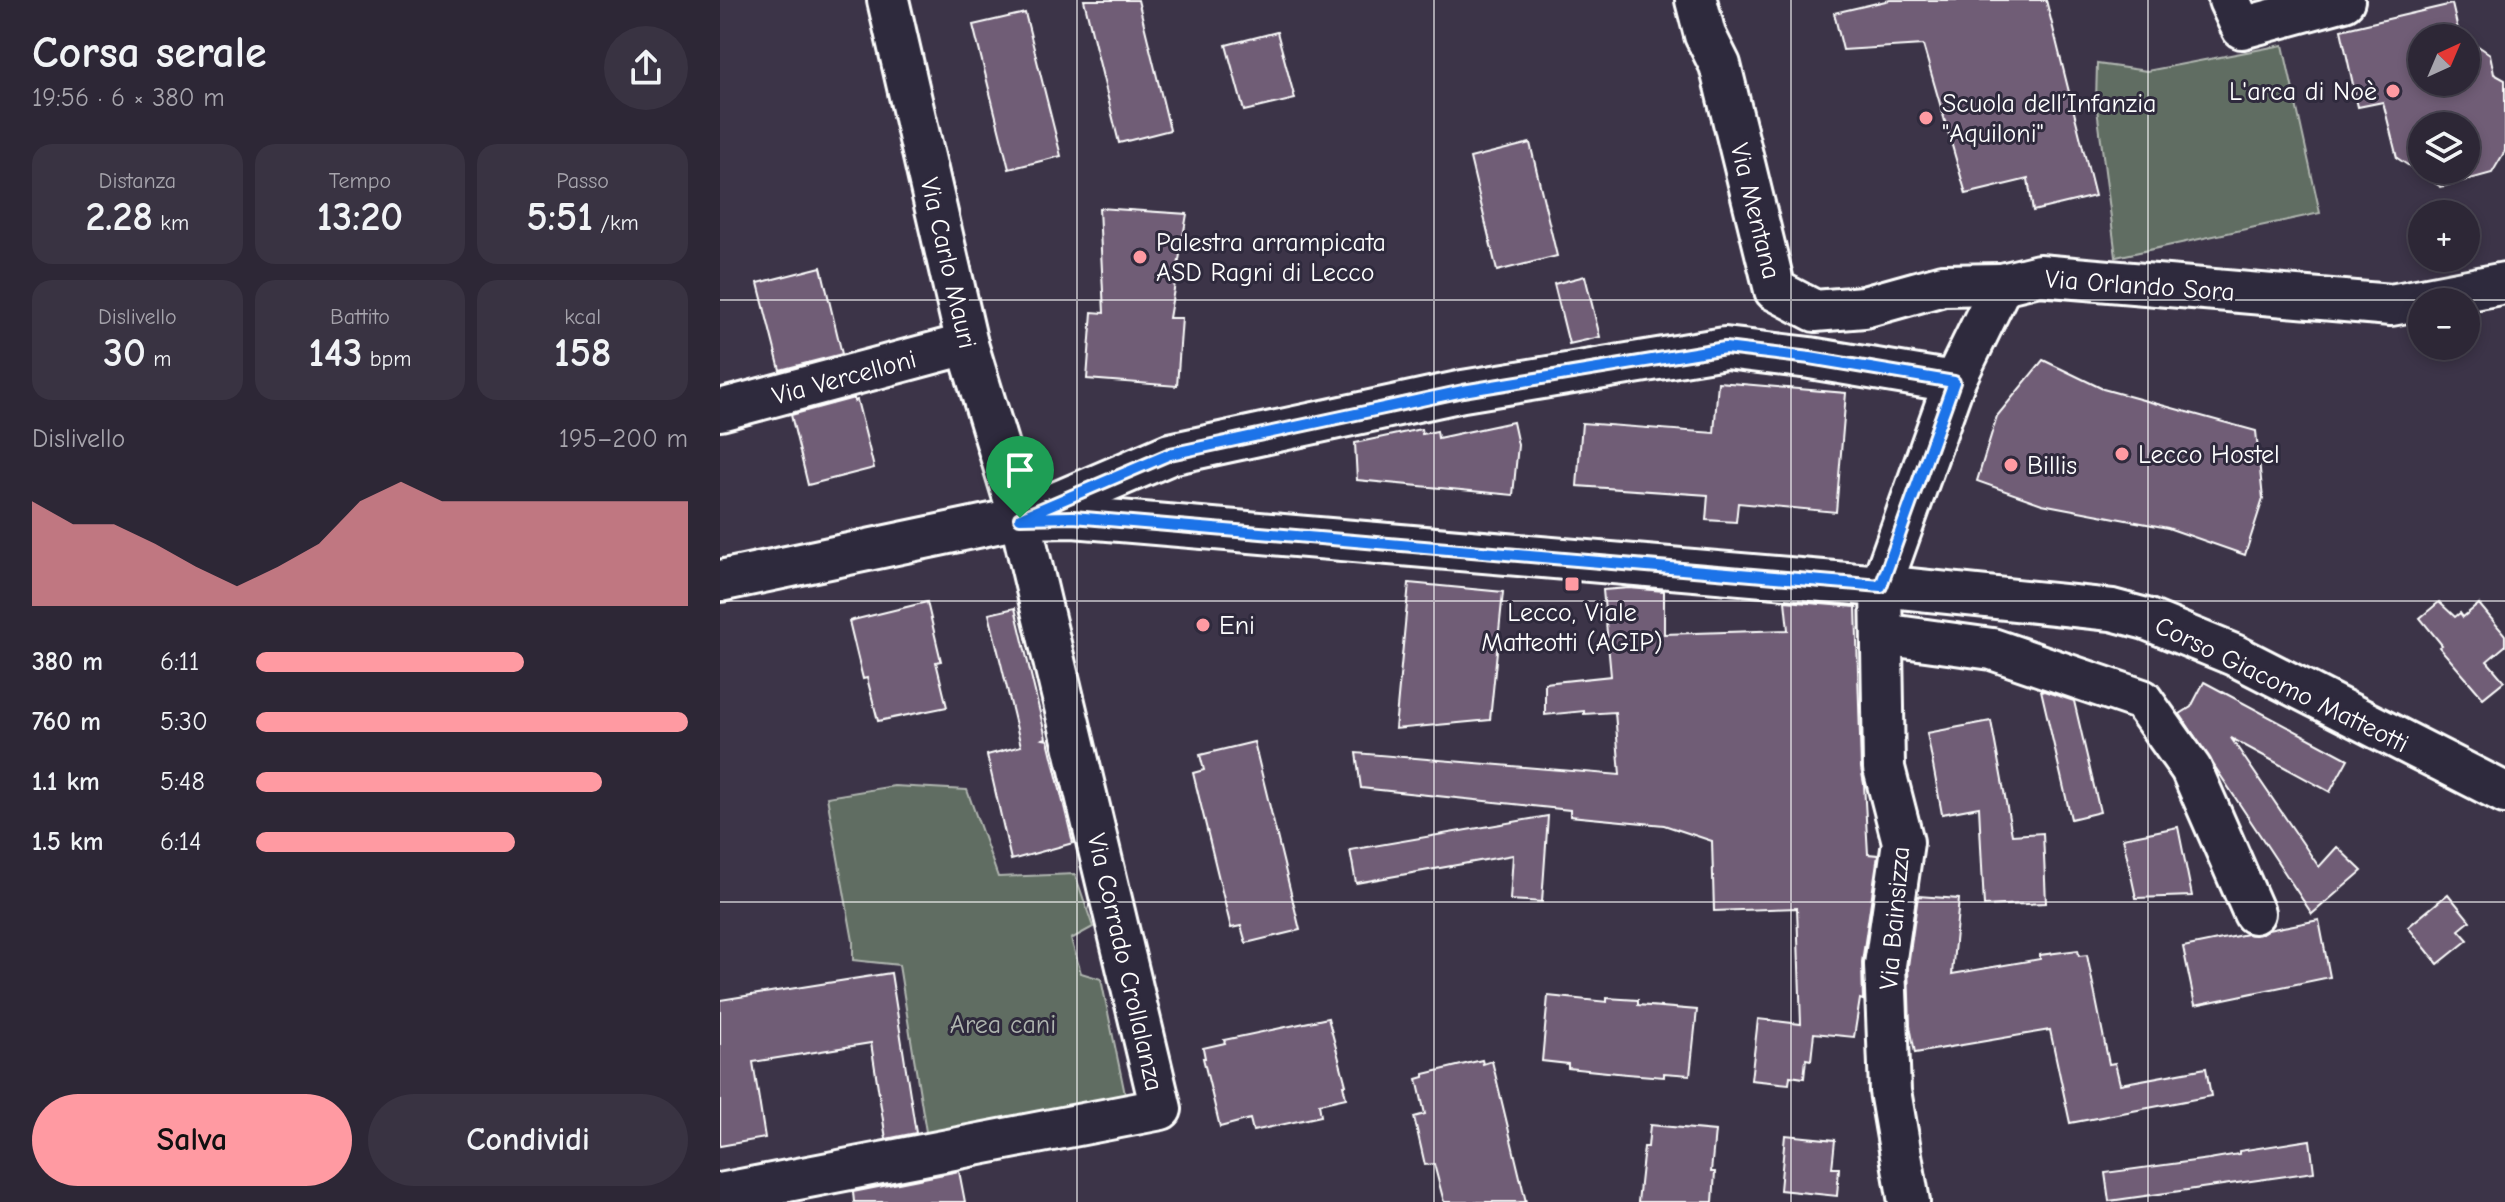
<!DOCTYPE html>
<html lang="it">
<meta charset="utf-8">
<style>
body{margin:0;font-family:"Comic Neue",sans-serif;background:#393342;color:#f1f3f6;height:100vh;display:flex;flex-direction:column;font-size:30px;white-space:nowrap}
*{box-sizing:border-box;margin:0}
p{font-size:26px;color:#a7a5ad}
.icon{flex:none;width:44px;height:44px;fill:none;stroke:currentColor;stroke-width:2;stroke-linecap:round;stroke-linejoin:round}
.map{position:relative;flex:1;overflow:hidden}
.sheet{display:flex;flex-direction:column;background:#2d2736;width:720px}
.sheet>*{flex:none}
.needle{width:52px;rotate:44deg}
.buttons{position:absolute;left:1688px;top:24px;display:grid;gap:16px}
.buttons a{display:grid;place-items:center;width:72px;height:72px;border-radius:50%;background:#2d2736;box-shadow:0 4px 12px #0003,0 0 0 2px #484451;font-size:40px}
.pin{position:absolute;display:grid;place-items:center;width:68px;height:68px;color:#fff;margin:-82px -34px;border-radius:50% 50% 50% 0;rotate:-45deg;box-shadow:0 0 8px #0007}
.pin .icon{rotate:45deg}
.round{display:grid;place-items:center;flex:none;width:84px;height:84px;border-radius:42px;background:#393342}
.headline{display:flex;align-items:center;justify-content:space-between;height:136px;padding:0 32px}
h1{font-size:44px;font-weight:600;line-height:60px}
.metrics{display:grid;grid-template-columns:repeat(3,1fr);gap:12px;height:136px;padding:8px 32px}
.metrics div{display:grid;align-content:center;border-radius:20px;background:#393342;text-align:center}
.metrics b{font-size:40px;font-weight:600}
.metrics small{font-size:22px;font-weight:400}
.metrics p{font-size:22px}
.chart{height:224px;padding:16px 32px}
.chart p{display:flex;justify-content:space-between}
.chart svg{width:100%;height:144px;margin-top:8px;fill:#ff9aa2;opacity:.7}
.action{display:flex;gap:16px;margin-top:auto;padding:16px 32px}
.action a{flex:1;height:92px;border-radius:48px;background:#ff9aa2;color:#111;font-size:32px;font-weight:600;line-height:92px;text-align:center}
.action a+a{background:#393342;color:#f1f3f6}
ul{padding:0 32px;list-style:none;font-size:26px}
li{display:grid;grid-template-columns:128px 96px 1fr;align-items:center;height:60px}
li i{height:20px;border-radius:10px;background:#ff9aa2}
main{display:flex;flex:1;min-height:0}
.map>svg:first-child{display:block}
</style>
<main>
<section class="sheet">
<div class="headline"><div><h1>Corsa serale</h1><p>19:56 · 6 × 380 m</p></div><a class="round"><svg class="icon" aria-label="share" viewBox="0 0 24 24"><path d="M12 15V3M7 8l5-5 5 5M5 13v7h14v-7"/></svg></a></div>
<div class="metrics">
<div><p>Distanza</p><b>2.28<small> km</small></b></div>
<div><p>Tempo</p><b>13:20</b></div>
<div><p>Passo</p><b>5:51<small> /km</small></b></div>
</div>
<div class="metrics">
<div><p>Dislivello</p><b>30<small> m</small></b></div>
<div><p>Battito</p><b>143<small> bpm</small></b></div>
<div><p>kcal</p><b>158</b></div>
</div>
<div class="chart"><p><span>Dislivello</span>195–200 m</p>
<svg viewBox="0 0 160 44" preserveAspectRatio="none"><path d="M0 44V12L10 19L20 19L30 25L40 32L50 38L60 32L70 25L80 12L90 6L100 12L110 12L120 12L130 12L140 12L150 12L160 12V44z"/></svg>
</div>
<ul>
<li><b>380 m</b>6:11<i style="width:62%"></i></li>
<li><b>760 m</b>5:30<i style="width:100%"></i></li>
<li><b>1.1 km</b>5:48<i style="width:80%"></i></li>
<li><b>1.5 km</b>6:14<i style="width:60%"></i></li>
</ul>
<div class="action"><a>Salva</a><a>Condividi</a></div>
</section>
<div class="map">
<svg width="1785" height="1202" viewBox="0 0 1785 1202">
<rect width="100%" height="100%" fill="#3c3448"/>
<filter id="ink" filterUnits="userSpaceOnUse"><feTurbulence type="fractalNoise" baseFrequency=".0125" numOctaves="2"/><feDisplacementMap in="SourceGraphic" scale="16" xChannelSelector="R" yChannelSelector="G"/><feConvolveMatrix kernelMatrix="1 2 1 2 8 2 1 2 1" color-interpolation-filters="sRGB"/></filter>
<g filter="url(#ink)">
<!-- green -->
<g fill="#606d62" stroke="#b0b6b0" stroke-width="2">
<path d="M 1563,45 L 1600,213 L 1396,257 L 1376,101 L 1377,64 L 1427,71 Z"/>
<path d="M 174,786 L 247,790 L 278,877 L 355,874 L 373,927 L 351,939 L 361,973 L 381,979 L 406,1099 L 207,1138 L 179,965 L 133,960 L 133,941 L 107,797 Z"/>
</g>
<!-- building -->
<g fill="#705d76" stroke="#fff" stroke-width="2" fill-rule="evenodd">
<path d="M 364,0 L 418,0 L 450,130 L 399,143 Z"/>
<path d="M 1170,0 L 1326,0 L 1375,196 L 1313,211 L 1308,179 L 1246,194 L 1203,45 L 1123,50 L 1114,13 Z"/>
<path d="M 1732,4 L 1740,38 L 1702,38 L 1702,82 L 1746,82 L 1746,48 L 1758,46 L 1770,54 L 1774,74 L 1785,80 L 1785,151 L 1772,173 L 1721,187 L 1677,158 L 1663,102 L 1638,107 L 1621,30 ZM 1702,126 L 1746,126 L 1746,170 L 1702,170 Z"/>
<path d="M 305,13 L 341,156 L 289,169 L 253,25 Z"/>
<path d="M 557,32 L 575,99 L 524,111 L 506,45 Z"/>
<path d="M 810,143 L 837,256 L 777,271 L 750,158 Z"/>
<path d="M 379,208 L 467,214 L 449,318 L 462,318 L 457,386 L 367,379 L 372,312 L 384,313 Z"/>
<path d="M 101,267 L 122,354 L 60,370 L 38,283 Z"/>
<path d="M 865,276 L 880,337 L 849,344 L 834,284 Z"/>
<path d="M 1323,360 L 1383,389 L 1536,431 L 1543,499 L 1525,555 L 1448,528 L 1322,504 L 1257,481 L 1277,416 Z"/>
<path d="M 998,382 L 1126,393 L 1116,512 L 1018,503 L 1016,522 L 986,520 L 988,495 L 857,486 L 862,423 L 994,433 Z"/>
<path d="M 134,398 L 134,401 L 137,400 L 154,468 L 88,485 L 71,415 Z"/>
<path d="M 793,422 L 798,445 L 793,495 L 637,480 L 635,443 L 701,429 L 702,434 L 717,431 L 718,438 Z"/>
<path d="M 689,583 L 783,592 L 770,720 L 675,729 Z"/>
<path d="M 909,588 L 944,591 L 944,634 L 1068,630 L 1065,601 L 1136,607 L 1141,768 L 1144,784 L 1148,854 L 1158,855 L 1142,962 L 1143,1000 L 1140,999 L 1134,1037 L 1094,1033 L 1091,1060 L 1086,1059 L 1084,1078 L 1070,1076 L 1069,1084 L 1031,1080 L 1038,1019 L 1081,1024 L 1077,908 L 994,911 L 992,841 L 944,825 L 850,816 L 850,810 L 641,788 L 636,753 L 900,775 L 895,712 L 864,714 L 864,711 L 825,715 L 825,683 L 891,676 L 883,590 Z"/>
<path d="M 207,602 L 221,661 L 216,662 L 227,707 L 158,721 L 147,678 L 143,679 L 129,621 Z"/>
<path d="M 1719,602 L 1735,617 L 1740,613 L 1743,617 L 1759,604 L 1785,635 L 1785,646 L 1767,661 L 1784,681 L 1763,698 L 1719,647 L 1722,645 L 1700,618 Z"/>
<path d="M 295,608 L 326,738 L 323,739 L 328,740 L 353,843 L 291,860 L 267,755 L 301,746 L 269,614 Z"/>
<path d="M 1484,682 L 1628,759 L 1610,792 L 1511,738 L 1599,867 L 1617,847 L 1642,871 L 1592,914 L 1460,714 L 1471,707 Z"/>
<path d="M 1321,690 L 1354,701 L 1380,812 L 1351,819 Z"/>
<path d="M 1271,721 L 1292,835 L 1323,833 L 1326,903 L 1264,906 L 1259,807 L 1222,814 L 1207,733 Z"/>
<path d="M 534,742 L 580,930 L 526,943 L 521,926 L 511,928 L 473,773 L 484,770 L 480,755 Z"/>
<path d="M 828,816 L 822,902 L 790,900 L 793,855 L 636,883 L 630,850 Z"/>
<path d="M 1458,827 L 1472,896 L 1416,898 L 1403,838 Z"/>
<path d="M 1728,894 L 1750,921 L 1739,930 L 1748,940 L 1718,964 L 1688,927 Z"/>
<path d="M 1198,896 L 1239,899 L 1232,974 L 1320,959 L 1320,955 L 1358,950 L 1359,956 L 1367,955 L 1389,1064 L 1395,1063 L 1400,1084 L 1486,1068 L 1491,1096 L 1350,1123 L 1330,1030 L 1195,1053 L 1190,1026 L 1188,966 Z"/>
<path d="M 1599,920 L 1610,977 L 1475,1005 L 1463,947 L 1527,934 L 1542,934 L 1548,930 Z"/>
<path d="M 171,973 L 196,1133 L 166,1139 L 151,1043 L 33,1062 L 45,1138 L 0,1146 L 0,1000 Z"/>
<path d="M 828,996 L 887,1002 L 887,998 L 918,1000 L 918,1005 L 977,1010 L 970,1075 L 944,1073 L 944,1077 L 907,1074 L 848,1068 L 848,1064 L 822,1061 Z"/>
<path d="M 608,1018 L 626,1085 L 623,1085 L 626,1098 L 599,1104 L 601,1116 L 533,1131 L 530,1119 L 500,1127 L 483,1058 L 485,1058 L 483,1048 L 505,1043 L 504,1040 Z"/>
<path d="M 762,1060 L 763,1064 L 772,1061 L 806,1202 L 724,1202 L 714,1164 L 705,1165 L 694,1117 L 705,1114 L 697,1079 L 704,1077 L 704,1074 Z"/>
<path d="M 930,1125 L 995,1131 L 991,1172 L 995,1172 L 993,1202 L 918,1202 L 924,1147 L 928,1147 Z"/>
<path d="M 1065,1135 L 1115,1140 L 1112,1168 L 1119,1168 L 1117,1196 L 1060,1190 Z"/>
<path d="M 1590,1140 L 1594,1172 L 1389,1201 L 1385,1173 L 1489,1159 L 1519,1154 L 1519,1151 Z"/>
<path d="M 239,1171 L 245,1202 L 134,1202 L 133,1192 Z"/>
</g>
<g fill="none" stroke-linecap="round" stroke-linejoin="round">
<defs>
<g id="minor">
<path d="M 976,0 L 985,35 L 1000,65 L 1055,290 L 1095,311 L 1144,307 L 1223,285 L 1282,284"/>
<path d="M 1509,0 L 1522,28 L 1624,0"/>
<path d="M 0,410 L 247,344"/>
<path d="M 315,512 L 450,454 L 743,391 L 1005,348 L 1090,358 L 1234,382"/>
<path d="M 0,581 L 300,518 L 353,517 L 1161,586 L 1392,610 L 1426,619 L 1514,655 L 1785,793"/>
<path d="M 1162,634 L 1272,649 L 1422,700 L 1471,769 L 1534,913"/>
<path d="M 0,1194 L 441,1109 L 300,518 L 247,344 L 168,0"/>
<path d="M 1189,1202 L 1170,1091 L 1165,965 L 1183,842 L 1164,768 L 1161,586 L 1234,382 L 1282,284 L 1319,275 L 1671,305 L 1785,283"/>
</g>
</defs>
<!-- minor casing -->
<use href="#minor" stroke="#fff" stroke-width="46"/>
<!-- minor -->
<use href="#minor" stroke="#2f2a3d" stroke-width="40"/>
</g>
</g>
<g fill="none" stroke-linecap="round" stroke-linejoin="round" filter="url(#ink)">
<defs>
<path id="route" d="M 1005,348 L 1090,358 L 1234,382 L 1161,586 L 353,517 L 300,518 L 450,454 L 743,391 Z"/>
</defs>
<!-- route casing -->
<use href="#route" stroke="#fff" stroke-width="16"/>
<!-- route -->
<use href="#route" stroke="#1a73e8" stroke-width="10"/>
</g>
<!-- grid -->
<path fill="none" stroke="#fff" stroke-width="2" stroke-opacity="0.55" d="M 357,0 L 357,1202M 714,0 L 714,1202M 1071,0 L 1071,1202M 1428,0 L 1428,1202M 0,300 L 1785,300M 0,601 L 1785,601M 0,902 L 1785,902"/>
<!-- markers -->
<g fill="#ff9aa2" stroke="#2f2a3d" stroke-width="3">
<circle cx="1673" cy="91" r="8"/>
<circle cx="1206" cy="118" r="8"/>
<circle cx="420" cy="257" r="8"/>
<circle cx="1402" cy="454" r="8"/>
<circle cx="1291" cy="465" r="8"/>
<rect x="844" y="576" width="16" height="16" rx="4"/>
<circle cx="483" cy="625" r="8"/>
</g>
<g text-anchor="middle" stroke-width="6" stroke-linejoin="round" paint-order="stroke">
<!-- poi labels -->
<g font-size="26" fill="#fff" stroke="#2f2a3d" text-anchor="start">
<text x="1657" y="100" text-anchor="end">L'arca di Noè</text>
<text x="1222" y="112">Scuola dell’Infanzia<tspan x="1222" dy="30">"Aquiloni"</tspan></text>
<text x="436" y="251">Palestra arrampicata<tspan x="436" dy="30">ASD Ragni di Lecco</tspan></text>
<text x="1418" y="463">Lecco Hostel</text>
<text x="1307" y="474">Billis</text>
<text x="852" y="621" text-anchor="middle">Lecco, Viale<tspan x="852" dy="30">Matteotti (AGIP)</tspan></text>
<text x="499" y="634">Eni</text>
</g>
<!-- street labels -->
<g font-size="26" fill="#fff" stroke="#2f2a3d">
<text transform="translate(1036 211) rotate(76)" y="9">Via Mentana</text>
<text transform="translate(229 263) rotate(77)" y="9">Via Carlo Mauri</text>
<text transform="translate(1420 285) rotate(4)" y="9">Via Orlando Sora</text>
<text transform="translate(124 377) rotate(-15)" y="9">Via Vercelloni</text>
<text transform="translate(1562 684) rotate(26)" y="9">Corso Giacomo Matteotti</text>
<text transform="translate(1174 918) rotate(-85)" y="9">Via Bainsizza</text>
<text transform="translate(406 962) rotate(77)" y="9">Via Corrado Crollalanza</text>
</g>
<!-- park labels -->
<g font-size="26" fill="#b0b6b0" stroke="#2f2a3d">
<text x="283" y="1033">Area cani</text>
</g>
</g>
</svg>
<div class="buttons">
<a><svg class="needle" viewBox="-14 -14 28 28"><path d="M0-13l5 13h-10z" fill="#e53935"/><path d="M0 13l5-13h-10z" fill="#a7a5ad"/></svg></a>
<a><svg class="icon" aria-label="layers" viewBox="0 0 24 24"><path d="M12 4l9 5-9 5-9-5zM3 14l9 5 9-5"/></svg></a>
<a>+</a>
<a>−</a>
</div>
<div class="pin" style="left:300px;top:518px;background:#1e9e55"><svg class="icon" aria-label="arrive" viewBox="0 0 24 24"><path d="M6 21V4h12l-3 4 3 4H6"/></svg></div>
</div>
</main>
